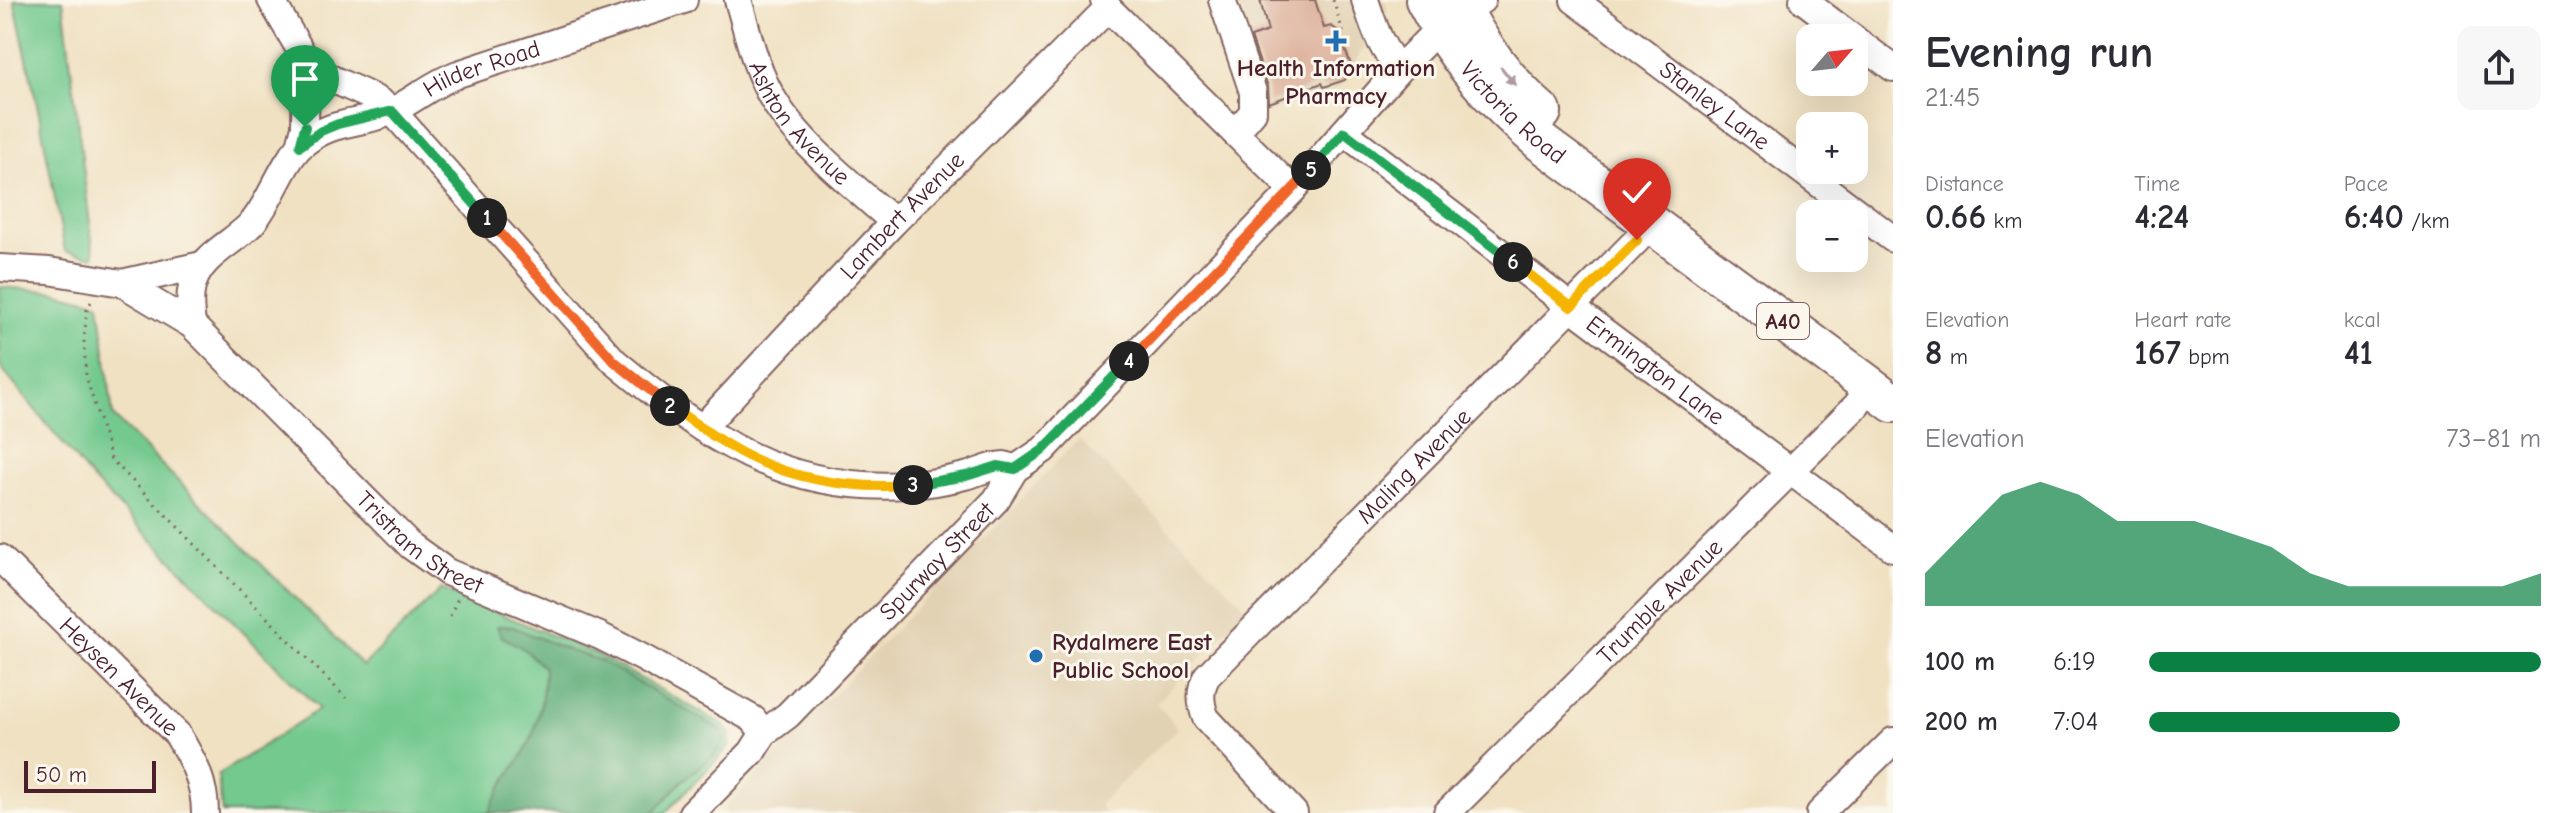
<!DOCTYPE html>
<meta charset="utf-8">
<style>
body{margin:0;font-family:"Comic Neue",sans-serif;background:#f7f7f7;color:#2b2b33;height:100vh;display:flex;flex-direction:column;font-size:30px;white-space:nowrap}
*{box-sizing:border-box;margin:0}
p{font-size:26px;color:#7c7c81}
.icon{flex:none;width:44px;height:44px;fill:none;stroke:currentColor;stroke-width:2;stroke-linecap:round;stroke-linejoin:round}
.map{position:relative;flex:1;overflow:hidden}
.drawer{display:flex;flex-direction:column;background:#fff;width:680px}
.drawer>*{flex:none}
.needle{width:52px;rotate:62deg}
.tools{position:absolute;left:1796px;top:24px;display:grid;gap:16px}
.tools a{display:grid;place-items:center;width:72px;height:72px;border-radius:16px;background:#fff;box-shadow:0 8px 32px #0002;font-size:40px}
.scale{position:absolute;left:24px;bottom:20px;width:132px;box-sizing:border-box;padding-left:8px;border:4px solid #4a1f2b;border-top:0;font-size:22px;line-height:28px;white-space:nowrap;color:#4a1f2b;-webkit-text-stroke:6px #fbf7ec;paint-order:stroke}
.pin{position:absolute;display:grid;place-items:center;width:68px;height:68px;color:#fff;margin:-82px -34px;border-radius:50% 50% 50% 0;rotate:-45deg;box-shadow:0 0 8px #0007}
.pin .icon{rotate:45deg}
.km{position:absolute;width:40px;height:40px;margin:-20px;border-radius:50%;background:#222;color:#fff;font-size:22px;line-height:40px;text-align:center}
.round{display:grid;place-items:center;flex:none;width:84px;height:84px;border-radius:16px;background:#f7f7f7}
.headline{display:flex;align-items:center;justify-content:space-between;height:136px;padding:0 32px}
h1{font-size:44px;font-weight:600;line-height:60px}
.metrics{display:grid;grid-template-columns:repeat(3,1fr);gap:12px;height:136px;padding:8px 32px}
.metrics div{display:grid;align-content:center}
.metrics b{font-size:34px;font-weight:600}
.metrics small{font-size:22px;font-weight:400}
.metrics p{font-size:22px}
.chart{height:224px;padding:16px 32px}
.chart p{display:flex;justify-content:space-between}
.chart svg{width:100%;height:144px;margin-top:8px;fill:#0b8043;opacity:.7}
ul{padding:0 32px;list-style:none;font-size:26px}
li{display:grid;grid-template-columns:128px 96px 1fr;align-items:center;height:60px}
li i{height:20px;border-radius:10px;background:#0b8043}
main{display:flex;flex:1;min-height:0}
.map>svg:first-child{display:block}
</style>
<main>
<div class="map">
<svg width="1893" height="813" viewBox="0 0 1893 813">
<rect width="100%" height="100%" fill="#fbf7ec"/>
<filter id="ink" filterUnits="userSpaceOnUse"><feTurbulence type="fractalNoise" baseFrequency=".0125" numOctaves="2"/><feDisplacementMap in="SourceGraphic" scale="16" xChannelSelector="R" yChannelSelector="G"/><feConvolveMatrix kernelMatrix="1 2 1 2 8 2 1 2 1" color-interpolation-filters="sRGB"/></filter>
<filter id="wash" filterUnits="userSpaceOnUse"><feTurbulence type="fractalNoise" baseFrequency=".006" numOctaves="4" result="noise"/><feDisplacementMap in="SourceGraphic" scale="32" xChannelSelector="R" yChannelSelector="G"/><feGaussianBlur stdDeviation="1.8" result="paint"/><feColorMatrix in="noise" values="0 0 0 0 0 0 0 0 0 0 0 0 0 0 0 0 0 1.4 0 .05"/><feComposite in="paint" operator="in"/></filter>
<g filter="url(#wash)">
<rect width="100%" height="100%" fill="#f0e1c2"/>
<!-- built -->
<g fill="#e2d2b4">
<path d="M 1230,0 L 1385,0 L 1388,8 L 1341,87 L 1267,112 Z"/>
<path d="M 1079,439 L 1248,609 L 1156,703 L 1178,728 L 1099,805 L 1105,813 L 727,813 L 725,807 Z"/>
</g>
<!-- green -->
<g fill="#73c98e" stroke="#5e745c" stroke-width="2">
<path d="M 14,0 L 63,0 L 94,257 L 65,251 L 39,114 Z"/>
<path d="M 0,287 L 58,292 L 99,302 L 113,416 L 363,666 L 441,589 L 598,655 L 724,725 L 730,734 L 729,747 L 665,813 L 222,813 L 218,775 L 319,709 L 92,479 L 0,367 Z"/>
</g>
<!-- forest -->
<path fill="#5ead79" stroke="#546652" stroke-width="2" d="M 497,626 L 511,626 L 568,650 L 601,661 L 722,731 L 725,740 L 715,755 L 683,780 L 653,813 L 489,813 C 497,790 511,773 524,753 C 538,730 544,695 544,668 L 524,649 L 501,636 Z"/>
<g id="blocks">
<!-- building -->
<path fill="#dbac96" d="M 1260,0 L 1315,0 L 1324,28 L 1331,26 L 1338,31 L 1351,65 L 1345,80 L 1324,87 L 1322,83 L 1269,103 L 1268,87 L 1251,37 L 1268,31 Z"/>
</g>
</g>
<g filter="url(#ink)">
<use href="#blocks" fill-opacity="0" stroke="#846360" stroke-width="2"/>
<g fill="none" stroke-linecap="round" stroke-linejoin="round">
<defs>
<g id="minor">
<path d="M 271,0 L 306,60 L 305,127 L 300,146"/>
<path id="s1" d="M 738,0 C 748,33 755,69 773,99 C 799,144 855,187 894,222"/>
<path d="M 1104,0 L 1108,8 L 1293,190"/>
<path d="M 1222,0 L 1253,92 L 1253,112 L 1235,133"/>
<path d="M 1365,0 C 1374,26 1380,49 1400,68"/>
<path id="s2" d="M 1574,0 L 1893,239"/>
<path d="M 1803,0 L 1853,38"/>
<path d="M 1854,39 L 1893,68"/>
<path d="M 306,60 C 328,85 367,88 392,111 L 614,361 C 705,437 783,493 908,485 C 928,484 950,480 969,475 C 979,472 993,465 1004,465 C 1007,466 1012,468 1015,469"/>
<path id="s3" d="M 1344,132 L 1571,307 L 1893,548"/>
<path d="M 0,268 L 49,271 L 122,283 L 202,265"/>
<path id="s4" d="M 122,283 L 192,325 L 411,546 L 447,572 L 600,636 L 643,658 L 753,719 L 764,733"/>
<path id="s5" d="M 192,325 C 190,309 188,291 196,276 C 207,253 236,241 253,222 C 271,201 284,159 303,144 C 334,118 362,126 394,110 C 417,98 432,84 458,74 L 684,0"/>
<path id="s6" d="M 702,428 L 894,222 L 1108,8"/>
<path id="s7" d="M 0,558 L 177,734 C 193,760 205,782 205,813"/>
<path id="s8" d="M 692,813 L 752,752 L 764,733 L 788,715 L 996,500 L 1015,469 L 1043,450 L 1293,190 L 1400,68 L 1439,28 L 1482,0"/>
<path id="s9" d="M 1294,813 L 1206,718 C 1200,703 1199,690 1207,676 L 1637,240 L 1649,221"/>
<path id="s10" d="M 1447,813 L 1857,405 L 1870,386"/>
<path d="M 1820,813 L 1893,741"/>
</g>
<g id="highway">
<path id="s11" d="M 1425,0 C 1455,59 1492,100 1542,143 L 1893,403"/>
<path d="M 1458,0 C 1477,41 1508,83 1542,112"/>
</g>
</defs>
<!-- minor casing -->
<use href="#minor" stroke="#846360" stroke-width="30"/>
<!-- highway casing -->
<use href="#highway" stroke="#846360" stroke-width="42"/>
<!-- path -->
<g stroke="#846360" stroke-width="3" stroke-dasharray="2 6" stroke-linecap="butt">
<path d="M 1333,0 L 1345,38"/>
<path d="M 91,302 L 87,310 L 84,341 L 86,376 L 111,459 L 346,698"/>
<path d="M 450,616 L 458,598"/>
</g>
<!-- minor -->
<use href="#minor" stroke="#fff" stroke-width="26"/>
<!-- highway -->
<use href="#highway" stroke="#fff" stroke-width="38"/>
</g>
<!-- one-way arrows -->
<defs><path id="oneway-solid" d="M-6-.8H1V-3.2L6.5 0L1 3.2V.8H-6Z" transform="scale(2)"/></defs>
<use fill="#ae9aa0" href="#oneway-solid" transform="translate(1508 76) rotate(52)"/>
</g>
<g fill="none" stroke-linecap="round" stroke-linejoin="round" filter="url(#ink)">
<defs>
<path id="split-1" d="M 305,127 L 300,146 L 321,131 L 338,124 L 392,111 L 487,218"/>
<path id="split-2" d="M 487,218 L 614,361 L 670,406"/>
<path id="split-3" d="M 670,406 C 697,424 725,446 754,459 C 804,482 859,489 913,485"/>
<path id="split-4" d="M 913,485 L 966,476 L 998,466 L 1015,469 L 1043,450 L 1129,361"/>
<path id="split-5" d="M 1129,361 L 1311,170"/>
<path id="split-6" d="M 1311,170 L 1344,132 L 1513,262"/>
<path id="split-7" d="M 1513,262 L 1571,307 L 1637,240"/>
</defs>
<!-- split-1 casing -->
<use href="#split-1" stroke="#fff" stroke-width="16"/>
<!-- split-2 casing -->
<use href="#split-2" stroke="#fff" stroke-width="16"/>
<!-- split-3 casing -->
<use href="#split-3" stroke="#fff" stroke-width="16"/>
<!-- split-4 casing -->
<use href="#split-4" stroke="#fff" stroke-width="16"/>
<!-- split-5 casing -->
<use href="#split-5" stroke="#fff" stroke-width="16"/>
<!-- split-6 casing -->
<use href="#split-6" stroke="#fff" stroke-width="16"/>
<!-- split-7 casing -->
<use href="#split-7" stroke="#fff" stroke-width="16"/>
<!-- split-1 -->
<use href="#split-1" stroke="#22a559" stroke-width="10"/>
<!-- split-2 -->
<use href="#split-2" stroke="#f0652b" stroke-width="10"/>
<!-- split-3 -->
<use href="#split-3" stroke="#f5b400" stroke-width="10"/>
<!-- split-4 -->
<use href="#split-4" stroke="#22a559" stroke-width="10"/>
<!-- split-5 -->
<use href="#split-5" stroke="#f0652b" stroke-width="10"/>
<!-- split-6 -->
<use href="#split-6" stroke="#22a559" stroke-width="10"/>
<!-- split-7 -->
<use href="#split-7" stroke="#f5b400" stroke-width="10"/>
</g>
<!-- markers -->
<g fill="#1f6fb2" stroke="#fbf7ec" stroke-width="3">
<path d="M1332 29h8v8h8v8h-8v8h-8v-8h-8v-8h8z"/>
<circle cx="1036" cy="656" r="8"/>
</g>
<g text-anchor="middle" stroke-width="6" stroke-linejoin="round" paint-order="stroke">
<!-- shield labels -->
<rect fill="#fbf7ec" stroke="#7f6065" stroke-width="2" x="1757" y="303" width="52" height="36" rx="6"/>
<g font-size="22" font-weight="bold" fill="#4a1f2b">
<text x="1783" y="329">A40</text>
</g>
<!-- poi labels -->
<g font-size="24" font-weight="bold" fill="#4a1f2b" stroke="#fbf7ec">
<text x="1336" y="76">Health Information<tspan x="1336" dy="28">Pharmacy</tspan></text>
<text x="1052" y="650" text-anchor="start">Rydalmere East<tspan x="1052" dy="28">Public School</tspan></text>
</g>
<!-- street labels -->
<g font-size="24" fill="#4a1f2b" stroke="#fbf7ec">
<text dy="8" stroke="none"><textPath href="#s5" startOffset="418">Hilder Road</textPath></text>
<text dy="8" stroke="none"><textPath href="#s2" startOffset="176">Stanley Lane</textPath></text>
<text dy="8" stroke="none"><textPath href="#s11" startOffset="144">Victoria Road</textPath></text>
<text dy="8" stroke="none"><textPath href="#s1" startOffset="140">Ashton Avenue</textPath></text>
<text dy="8" stroke="none"><textPath href="#s6" startOffset="292">Lambert Avenue</textPath></text>
<text dy="8" stroke="none"><textPath href="#s3" startOffset="392">Ermington Lane</textPath></text>
<text dy="8" stroke="none"><textPath href="#s9" startOffset="468">Maling Avenue</textPath></text>
<text dy="8" stroke="none"><textPath href="#s4" startOffset="398">Tristram Street</textPath></text>
<text dy="8" stroke="none"><textPath href="#s8" startOffset="352">Spurway Street</textPath></text>
<text dy="8" stroke="none"><textPath href="#s10" startOffset="300">Trumble Avenue</textPath></text>
<text dy="8" stroke="none"><textPath href="#s7" startOffset="168">Heysen Avenue</textPath></text>
</g>
</g>
</svg>
<div class="tools">
<a><svg class="needle" viewBox="-14 -14 28 28"><path d="M0-13l5 13h-10z" fill="#e53935"/><path d="M0 13l5-13h-10z" fill="#7c7c81"/></svg></a>
<a>+</a>
<a>−</a>
</div>
<div class="scale">50 m</div>
<div class="pin" style="left:305px;top:127px;background:#1e9e55"><svg class="icon" aria-label="arrive" viewBox="0 0 24 24"><path d="M6 21V4h12l-3 4 3 4H6"/></svg></div>
<div class="pin" style="left:1637px;top:240px;background:#d93025"><svg class="icon" aria-label="check" viewBox="0 0 24 24"><path d="M5 12l5 5 9-10"/></svg></div>
<b class="km" style="left:487px;top:218px">1</b>
<b class="km" style="left:670px;top:406px">2</b>
<b class="km" style="left:913px;top:485px">3</b>
<b class="km" style="left:1129px;top:361px">4</b>
<b class="km" style="left:1311px;top:170px">5</b>
<b class="km" style="left:1513px;top:262px">6</b>
</div>
<section class="drawer">
<div class="headline"><div><h1>Evening run</h1><p>21:45</p></div><a class="round"><svg class="icon" aria-label="share" viewBox="0 0 24 24"><path d="M12 15V3M7 8l5-5 5 5M5 13v7h14v-7"/></svg></a></div>
<div class="metrics">
<div><p>Distance</p><b>0.66<small> km</small></b></div>
<div><p>Time</p><b>4:24</b></div>
<div><p>Pace</p><b>6:40<small> /km</small></b></div>
</div>
<div class="metrics">
<div><p>Elevation</p><b>8<small> m</small></b></div>
<div><p>Heart rate</p><b>167<small> bpm</small></b></div>
<div><p>kcal</p><b>41</b></div>
</div>
<div class="chart"><p><span>Elevation</span>73–81 m</p>
<svg viewBox="0 0 160 44" preserveAspectRatio="none"><path d="M0 44V34L10 22L20 10L30 6L40 10L50 18L60 18L70 18L80 22L90 26L100 34L110 38L120 38L130 38L140 38L150 38L160 34V44z"/></svg>
</div>
<ul>
<li><b>100 m</b>6:19<i style="width:100%"></i></li>
<li><b>200 m</b>7:04<i style="width:64%"></i></li>
</ul>
</section>
</main>
